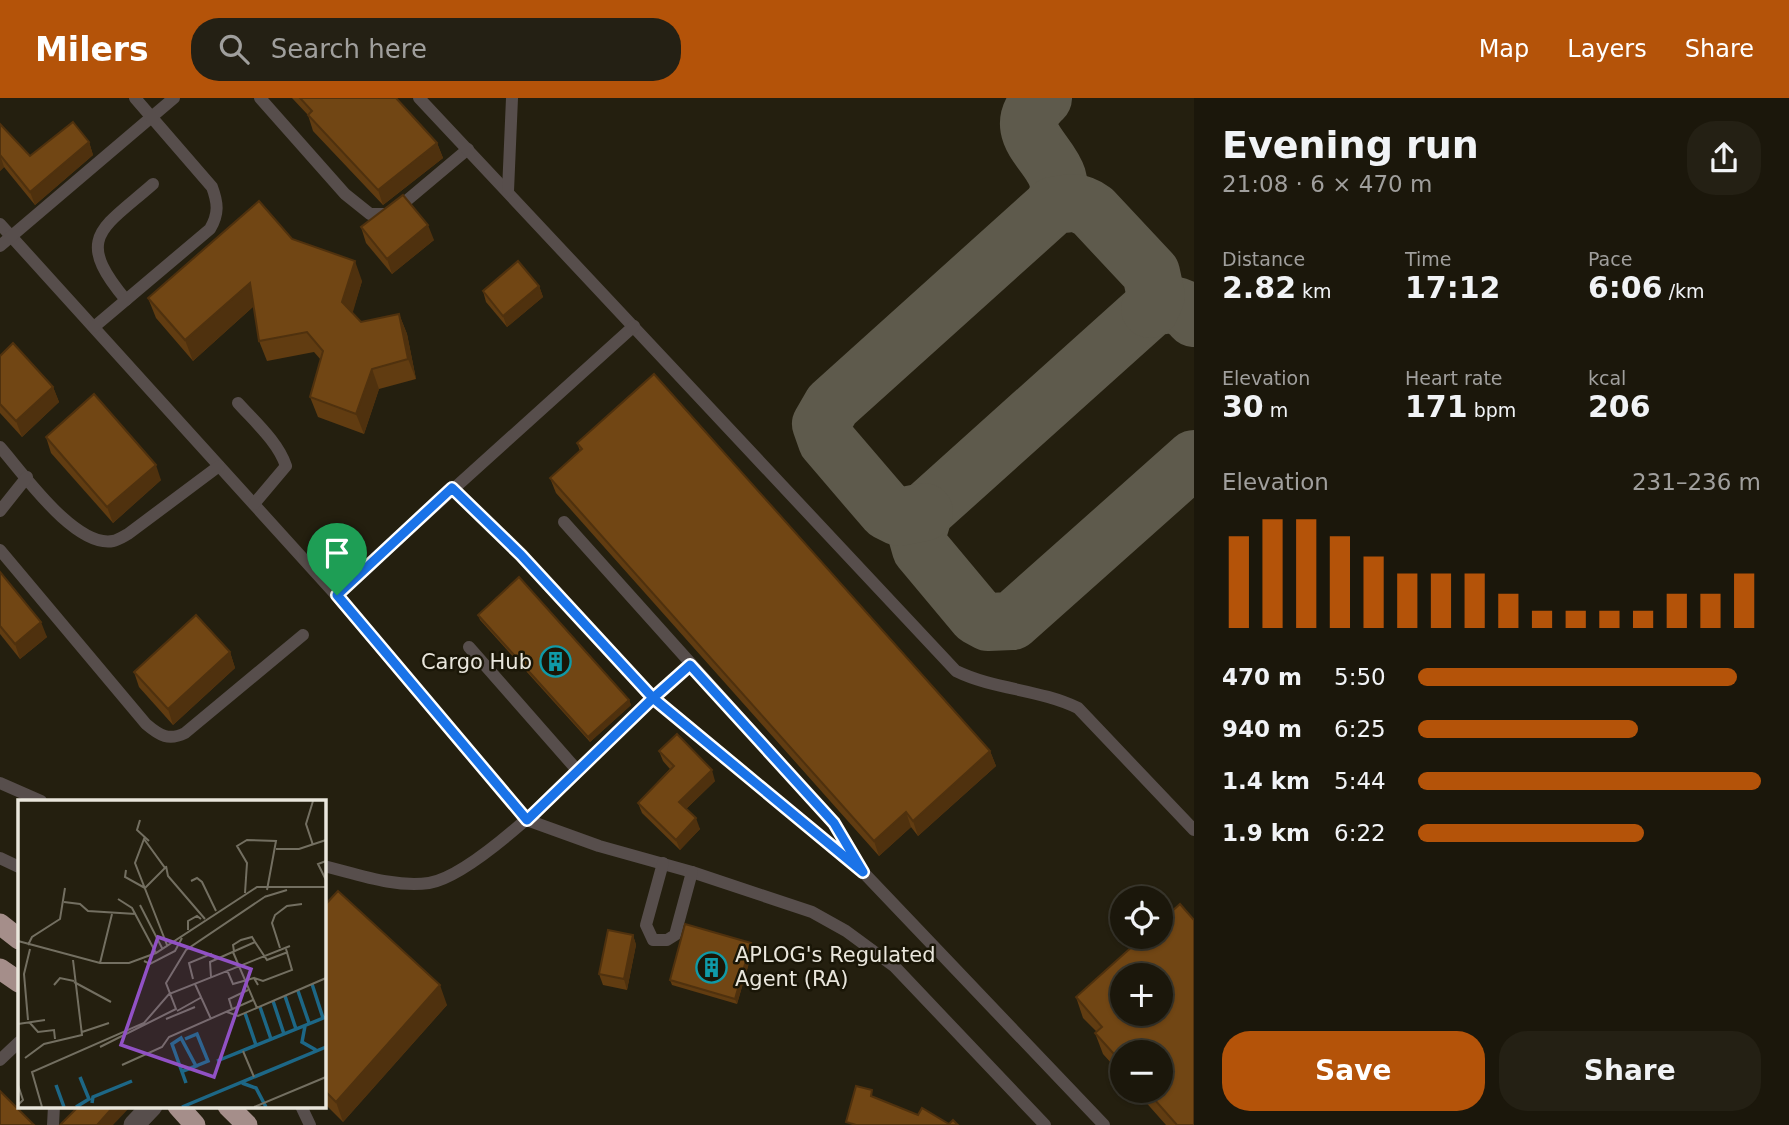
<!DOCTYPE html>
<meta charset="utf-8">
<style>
body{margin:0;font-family:"DejaVu Sans",sans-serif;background:#242014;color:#f1f3f6;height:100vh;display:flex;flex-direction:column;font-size:26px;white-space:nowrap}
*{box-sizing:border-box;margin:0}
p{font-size:23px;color:#a09f9d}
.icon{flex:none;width:38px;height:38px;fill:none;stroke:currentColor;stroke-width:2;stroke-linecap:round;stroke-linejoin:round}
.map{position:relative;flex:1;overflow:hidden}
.sheet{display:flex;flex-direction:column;background:#1b170b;width:595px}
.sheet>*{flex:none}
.controls{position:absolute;left:1110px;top:788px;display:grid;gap:14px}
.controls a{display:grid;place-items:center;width:63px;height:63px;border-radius:50%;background:#1b170b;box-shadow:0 2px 5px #0004,0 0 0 2px #39362c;font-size:35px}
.pin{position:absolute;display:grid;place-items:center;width:60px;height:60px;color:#fff;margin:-72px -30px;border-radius:50% 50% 50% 0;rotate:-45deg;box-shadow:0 0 7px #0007}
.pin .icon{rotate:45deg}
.round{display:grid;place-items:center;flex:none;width:74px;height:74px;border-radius:28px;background:#242014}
.overview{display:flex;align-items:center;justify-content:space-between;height:119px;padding:0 28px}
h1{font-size:38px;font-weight:700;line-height:52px}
.stats{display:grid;grid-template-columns:repeat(3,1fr);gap:10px;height:119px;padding:7px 28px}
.stats div{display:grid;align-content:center}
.stats b{font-size:30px;font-weight:700}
.stats small{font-size:19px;font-weight:400}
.stats p{font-size:19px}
.chart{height:196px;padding:14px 28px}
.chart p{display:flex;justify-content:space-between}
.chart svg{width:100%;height:126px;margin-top:7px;stroke:#b45309;stroke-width:6}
.action{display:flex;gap:14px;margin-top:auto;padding:14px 28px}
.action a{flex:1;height:80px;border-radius:28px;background:#b45309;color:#fff;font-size:28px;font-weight:700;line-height:80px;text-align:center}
.action a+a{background:#242014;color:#f1f3f6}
ul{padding:0 28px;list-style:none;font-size:23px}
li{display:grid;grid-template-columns:112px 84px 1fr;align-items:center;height:52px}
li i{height:18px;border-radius:9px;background:#b45309}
header{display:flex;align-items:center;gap:42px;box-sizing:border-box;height:98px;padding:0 35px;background:#b45309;color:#fff}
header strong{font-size:33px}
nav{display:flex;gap:38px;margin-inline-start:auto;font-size:24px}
.search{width:490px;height:63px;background:#242014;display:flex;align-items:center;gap:18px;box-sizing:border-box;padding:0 24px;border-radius:28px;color:#a09f9d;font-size:26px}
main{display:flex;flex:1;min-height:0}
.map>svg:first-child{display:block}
</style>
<header>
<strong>Milers</strong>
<div class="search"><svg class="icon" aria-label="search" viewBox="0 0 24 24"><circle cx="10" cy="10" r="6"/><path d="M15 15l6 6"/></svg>Search here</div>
<nav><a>Map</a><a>Layers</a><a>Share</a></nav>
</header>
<main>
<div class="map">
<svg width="1194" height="1027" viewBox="0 0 1194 1027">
<rect width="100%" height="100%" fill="#241f0f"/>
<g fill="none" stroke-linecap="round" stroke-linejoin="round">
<!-- taxiway -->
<g stroke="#5e5a4c" stroke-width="58">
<path d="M 1043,0 C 997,43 1081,62 1053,108"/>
<path d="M 1194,220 C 1181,205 1167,204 1150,211 L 924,414 L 917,437 L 921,451 L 977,518 L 988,524 L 1012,523 L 1194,361"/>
<path d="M 924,414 L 899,419 L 887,413 L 827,343 L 821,326 L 832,307 L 1053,108 C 1070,104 1079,103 1093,113 L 1151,175 L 1156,198 L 1150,211"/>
</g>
<!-- lane -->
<g stroke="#574e4c" stroke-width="12">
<path d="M 260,0 L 345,96 L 370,116 L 389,116 L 399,109 L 468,51"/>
<path d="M 419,0 L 956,573 C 995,592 1039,591 1078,610 L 1194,732"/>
<path d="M 508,93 L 512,0"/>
<path d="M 0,126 L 336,497 L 527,722 L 599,748 L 692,774 L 812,814 L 846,833 L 895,869 L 1045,1027"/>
<path d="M 0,148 L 174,0"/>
<path d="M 126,202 C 73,139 102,131 153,86"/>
<path d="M 94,229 L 210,131 C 219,116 218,105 212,89 L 135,0"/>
<path d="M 238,305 C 255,324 278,344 286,368 L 254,406"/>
<path d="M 0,349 C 23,375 75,450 113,443 C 118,442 124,438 128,436 L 219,368"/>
<path d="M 452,390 L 521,457 L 653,599 L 690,567"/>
<path d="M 0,413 L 27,379"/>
<path d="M 564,424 L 834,725 L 860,768"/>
<path d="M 0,452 L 146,626 C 160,638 169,643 185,635 L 303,537"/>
<path d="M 336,497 L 634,228"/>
<path d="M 469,549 L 577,672"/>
<path d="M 0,685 L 41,703"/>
<path d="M 0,760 L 19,769"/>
<path d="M 663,765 L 646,827 L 653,842 L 667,842 L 675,837 L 692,774"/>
<path d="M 324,768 C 357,776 395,790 429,785 C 484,776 608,642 653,599 L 863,774 L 1104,1027"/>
<path d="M 0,962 L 19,944"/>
<path d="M 301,1008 L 310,1027"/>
<path d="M 53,1027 L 54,1008"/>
</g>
<!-- street -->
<path stroke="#574e4c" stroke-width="21" d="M 134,1027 L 152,1008"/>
<!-- highway -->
<g stroke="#a58e8a" stroke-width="21">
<path d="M 0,826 L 19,841"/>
<path d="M 0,871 L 19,884"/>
<path d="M 178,1008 L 195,1027"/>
<path d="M 228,1008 L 247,1027"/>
</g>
</g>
<!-- wall -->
<g fill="#613c11">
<path d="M 292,0 L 396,0 L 437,45 L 443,60 L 383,107 L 313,33 L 308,17 Z"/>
<path d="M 0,26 L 30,58 L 89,44 L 93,57 L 35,107 L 4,69 L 0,73 Z"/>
<path d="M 361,129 L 434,142 L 392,176 L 366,145 Z"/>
<path d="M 292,141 L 362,183 L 352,215 L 361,224 L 399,216 L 407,236 L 416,281 L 379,291 L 364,336 L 318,319 L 310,299 L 321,262 L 314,254 L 267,263 L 259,243 L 254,208 L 193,263 L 156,220 L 148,200 Z"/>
<path d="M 539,188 L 543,199 L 507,229 L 486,204 L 483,193 Z"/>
<path d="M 0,258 L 53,289 L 59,304 L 22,339 L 0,315 Z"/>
<path d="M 46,339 L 161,382 L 113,425 L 51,355 Z"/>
<path d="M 577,345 L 990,653 L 996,668 L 918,738 L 911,729 L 879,758 L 556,395 L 550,380 L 580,353 Z"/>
<path d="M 0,474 L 47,539 L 20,561 L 0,536 Z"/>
<path d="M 478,517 L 629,602 L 631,607 L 590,644 L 480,522 Z"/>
<path d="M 230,554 L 235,570 L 173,627 L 139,589 L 134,574 Z"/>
<path d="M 659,653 L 715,683 L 686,711 L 700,731 L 680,752 L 642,715 L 638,705 L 670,671 L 663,663 Z"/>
<path d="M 324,808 L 447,907 L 343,1024 L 324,1005 Z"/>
<path d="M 633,837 L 636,847 L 627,892 L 603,887 L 599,876 Z"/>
<path d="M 751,845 L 753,851 L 737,906 L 672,887 L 670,882 Z"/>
<path d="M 1076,899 L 1194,1027 L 1166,1027 L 1135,992 L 1160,992 L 1122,954 L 1122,977 L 1103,956 L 1095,935 L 1097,934 L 1083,920 Z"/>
</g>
<!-- shaded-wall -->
<g fill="#4f310e">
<path d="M 89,44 L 93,57 L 35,107 L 30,94 Z"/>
<path d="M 437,45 L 443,60 L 383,107 L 378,92 Z"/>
<path d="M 0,57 L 4,69 L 0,73 Z"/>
<path d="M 428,127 L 434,142 L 392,176 L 387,161 Z"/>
<path d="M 355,163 L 362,183 L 350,224 L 342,204 Z"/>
<path d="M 250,185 L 257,205 L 193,263 L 185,242 Z"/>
<path d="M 539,188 L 543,199 L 507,229 L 503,218 Z"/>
<path d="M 399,216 L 407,236 L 416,281 L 408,261 Z"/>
<path d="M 372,271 L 379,291 L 364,336 L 356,316 Z"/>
<path d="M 53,289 L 59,304 L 22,339 L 16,323 Z"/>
<path d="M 156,367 L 161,382 L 113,425 L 107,409 Z"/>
<path d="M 41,524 L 47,539 L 20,561 L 15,546 Z"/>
<path d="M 230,554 L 235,570 L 173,627 L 168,611 Z"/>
<path d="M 629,602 L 631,607 L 590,644 L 588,639 Z"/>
<path d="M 990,653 L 996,668 L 918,738 L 913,723 Z"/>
<path d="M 712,672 L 715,683 L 683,714 L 679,704 Z"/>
<path d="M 906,714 L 911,729 L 879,758 L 874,743 Z"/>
<path d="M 696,720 L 700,731 L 680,752 L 676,742 Z"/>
<path d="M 633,837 L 636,847 L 627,892 L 624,881 Z"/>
<path d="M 751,845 L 753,851 L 737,906 L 735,901 Z"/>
<path d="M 440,887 L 447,907 L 343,1024 L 336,1004 Z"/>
<path d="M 114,1008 L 131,1008 L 113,1027 L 98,1027 L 98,1026 Z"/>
</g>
<!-- building -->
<g fill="#714614" stroke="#4f310e" stroke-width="2" fill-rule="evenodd">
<path d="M 300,0 L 396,0 L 437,45 L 378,92 L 308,17 L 312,13 Z"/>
<path d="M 73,24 L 89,44 L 30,94 L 0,57 L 0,26 L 30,58 Z"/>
<path d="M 403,97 L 428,127 L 387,161 L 361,129 Z"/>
<path d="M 259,103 L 292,141 L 355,163 L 342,204 L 361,224 L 399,216 L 408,261 L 372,271 L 356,316 L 310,299 L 323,253 L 307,234 L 259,243 L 250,185 L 185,242 L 148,200 Z"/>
<path d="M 518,163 L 539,188 L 503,218 L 483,193 Z"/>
<path d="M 13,245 L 53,289 L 16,323 L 0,306 L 0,258 Z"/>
<path d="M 654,276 L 990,653 L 913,723 L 906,714 L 874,743 L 550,380 L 582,351 L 577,345 Z"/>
<path d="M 94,296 L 156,367 L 107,409 L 46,339 Z"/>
<path d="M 0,474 L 41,524 L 15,546 L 0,528 Z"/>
<path d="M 519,479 L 629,602 L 588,639 L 478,517 Z"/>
<path d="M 196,517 L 230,554 L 168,611 L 134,574 Z"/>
<path d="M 677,636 L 712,672 L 679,704 L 696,720 L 676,742 L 638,705 L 674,668 L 659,653 Z"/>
<path d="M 338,793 L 440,887 L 336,1004 L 324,992 L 324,808 Z"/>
<path d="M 1180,806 L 1194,822 L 1194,1027 L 1177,1027 L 1146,992 L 1160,992 L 1160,954 L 1122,954 L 1122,965 L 1095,935 L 1102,929 L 1076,899 L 1144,838 L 1160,838 L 1160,824 ZM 1122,877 L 1160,877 L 1160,915 L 1122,915 Z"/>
<path d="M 685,826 L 751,845 L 735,901 L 670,882 Z"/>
<path d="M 608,832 L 633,837 L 624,881 L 599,876 Z"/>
<path d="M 856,988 L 872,992 L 871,998 L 918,1017 L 922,1010 L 949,1026 L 953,1022 L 958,1027 L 856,1027 L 846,1024 Z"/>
<path d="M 0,993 L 34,1027 L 0,1027 Z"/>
<path d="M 79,1008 L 114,1008 L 98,1026 L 99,1027 L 60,1027 Z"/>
</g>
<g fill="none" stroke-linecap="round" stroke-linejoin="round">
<defs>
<path id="route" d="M 337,497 L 527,722 L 653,600 L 863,774 L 834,725 L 690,567 L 653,600 L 521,457 L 452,390 L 337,497"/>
</defs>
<!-- route casing -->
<use href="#route" stroke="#fff" stroke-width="14"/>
<!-- route -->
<use href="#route" stroke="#1a73e8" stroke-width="9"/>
</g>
<!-- icons -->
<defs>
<symbol id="building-ring" viewBox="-11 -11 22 22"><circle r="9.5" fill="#1a1607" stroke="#0f9aa8" stroke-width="1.5"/><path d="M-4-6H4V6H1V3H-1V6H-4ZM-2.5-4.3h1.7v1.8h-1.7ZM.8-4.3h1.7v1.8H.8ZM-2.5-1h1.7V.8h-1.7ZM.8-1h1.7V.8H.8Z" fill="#0f9aa8"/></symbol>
</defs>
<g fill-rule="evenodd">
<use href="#building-ring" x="538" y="546" width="35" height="35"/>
<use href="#building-ring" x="694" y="852" width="35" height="35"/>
</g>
<g text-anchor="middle" stroke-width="5" stroke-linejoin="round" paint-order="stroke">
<!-- poi labels -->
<g font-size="21" fill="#e9e6dc" stroke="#1a1607" text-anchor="end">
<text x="532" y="571">Cargo Hub</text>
<text x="735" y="864" text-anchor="start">APLOG's Regulated<tspan x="735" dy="24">Agent (RA)</tspan></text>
</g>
</g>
<!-- overview -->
<g transform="translate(18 702)">
<rect width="308" height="308" fill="#241f0f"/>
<path fill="none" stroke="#1d6786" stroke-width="3.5" d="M 294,184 L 305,218M 280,191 L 291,223M 267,196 L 278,229M 255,201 L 266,234M 242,207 L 253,239M 227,213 L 238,245M 287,226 L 284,242 L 298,250M 167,239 L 179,234 L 190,261 L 178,266M 199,261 L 308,217M 165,271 L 178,266 L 163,238 L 154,244 L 168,283M 224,283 L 238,288 L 248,307M 38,285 L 46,307M 74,303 L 75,297 L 114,281M 58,307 L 71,299 L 62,277M 164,307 L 308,247"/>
<path fill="none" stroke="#736f61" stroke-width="2" d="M 295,1 L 288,24 L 295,45M 122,20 L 119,30 L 131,41M 258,49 L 281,49 L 308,40M 308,61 L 300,64 L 308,80M 148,66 L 150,76 L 187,119M 108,70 L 107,77 L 127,88M 173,81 L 179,78 L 184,82 L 198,111M 127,88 L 147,68 L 126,39 L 117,63 L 149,145M 227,93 L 229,63 L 219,46 L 229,40 L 258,41 L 249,90M 246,97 L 269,90M 100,99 L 114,108 L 138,153M 46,102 L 62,104 L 70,111 L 118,114M 122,105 L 144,148M 170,130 L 170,121 L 179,116 L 183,119M 0,141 L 82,163 L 111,163 L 138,153 L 239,87 L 308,87M 10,145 L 14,137 L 42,119 L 47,88M 262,148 L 254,123 L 257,115 L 269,106 L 284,104M 216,151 L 215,145 L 223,140 L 234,137 L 237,142M 215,152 L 239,208M 126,161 L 132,164 L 157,151 L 164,138M 82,163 L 94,114M 209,170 L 215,184 L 236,178 L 240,185M 193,177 L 192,162 L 237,142 L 249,160 L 270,152M 236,178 L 245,181 L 274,170 L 268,149M 175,179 L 171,163 L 193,154 L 198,159M 56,182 L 93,202M 177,184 L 193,219M 36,185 L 42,178 L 56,181M 214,209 L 211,199 L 230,190M 159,211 L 184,197M 209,212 L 220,216 L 308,178M 148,219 L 177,207M 10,220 L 6,174 L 12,149M 12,223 L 20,232 L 36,230 L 37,239M 0,224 L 27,220M 64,232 L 91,223M 82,247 L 158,209 L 148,183 L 168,150 L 248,96M 225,251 L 236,277M 7,258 L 26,244 L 64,235 L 55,160M 104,265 L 144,247 L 151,237 L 235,200M 0,285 L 5,300 L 0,305M 24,307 L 14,272 L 126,223 L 151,194 L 272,146M 236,307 L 308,277"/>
<path fill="#9151c5" fill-opacity="0.15" stroke="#9151c5" stroke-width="3.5" d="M 140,137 L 233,169 L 196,277 L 103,245 Z"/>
<rect width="308" height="308" fill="none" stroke="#e9e6dc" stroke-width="3.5"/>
</g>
</svg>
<div class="controls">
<a><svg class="icon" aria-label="locate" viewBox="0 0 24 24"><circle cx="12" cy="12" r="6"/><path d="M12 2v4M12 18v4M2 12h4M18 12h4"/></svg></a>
<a>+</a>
<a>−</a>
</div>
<div class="pin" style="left:337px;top:497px;background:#1e9e55"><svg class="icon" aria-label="arrive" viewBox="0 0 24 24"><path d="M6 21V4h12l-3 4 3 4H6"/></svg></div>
</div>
<section class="sheet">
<div class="overview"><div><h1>Evening run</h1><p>21:08 · 6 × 470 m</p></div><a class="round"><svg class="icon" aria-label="share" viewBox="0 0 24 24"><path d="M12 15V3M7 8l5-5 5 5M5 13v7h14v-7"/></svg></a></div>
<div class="stats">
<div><p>Distance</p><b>2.82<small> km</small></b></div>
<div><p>Time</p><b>17:12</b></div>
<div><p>Pace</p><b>6:06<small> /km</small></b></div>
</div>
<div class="stats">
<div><p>Elevation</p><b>30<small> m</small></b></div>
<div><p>Heart rate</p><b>171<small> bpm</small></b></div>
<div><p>kcal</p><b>206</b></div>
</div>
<div class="chart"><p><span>Elevation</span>231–236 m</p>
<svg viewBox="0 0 160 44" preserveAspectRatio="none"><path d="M5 44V12M15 44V6M25 44V6M35 44V12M45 44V19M55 44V25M65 44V25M75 44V25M85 44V32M95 44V38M105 44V38M115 44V38M125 44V38M135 44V32M145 44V32M155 44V25"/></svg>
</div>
<ul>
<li><b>470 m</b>5:50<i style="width:93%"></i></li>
<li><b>940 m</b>6:25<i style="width:64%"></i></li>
<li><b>1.4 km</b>5:44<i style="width:100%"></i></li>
<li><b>1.9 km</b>6:22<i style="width:66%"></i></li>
</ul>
<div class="action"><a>Save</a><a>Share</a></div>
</section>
</main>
